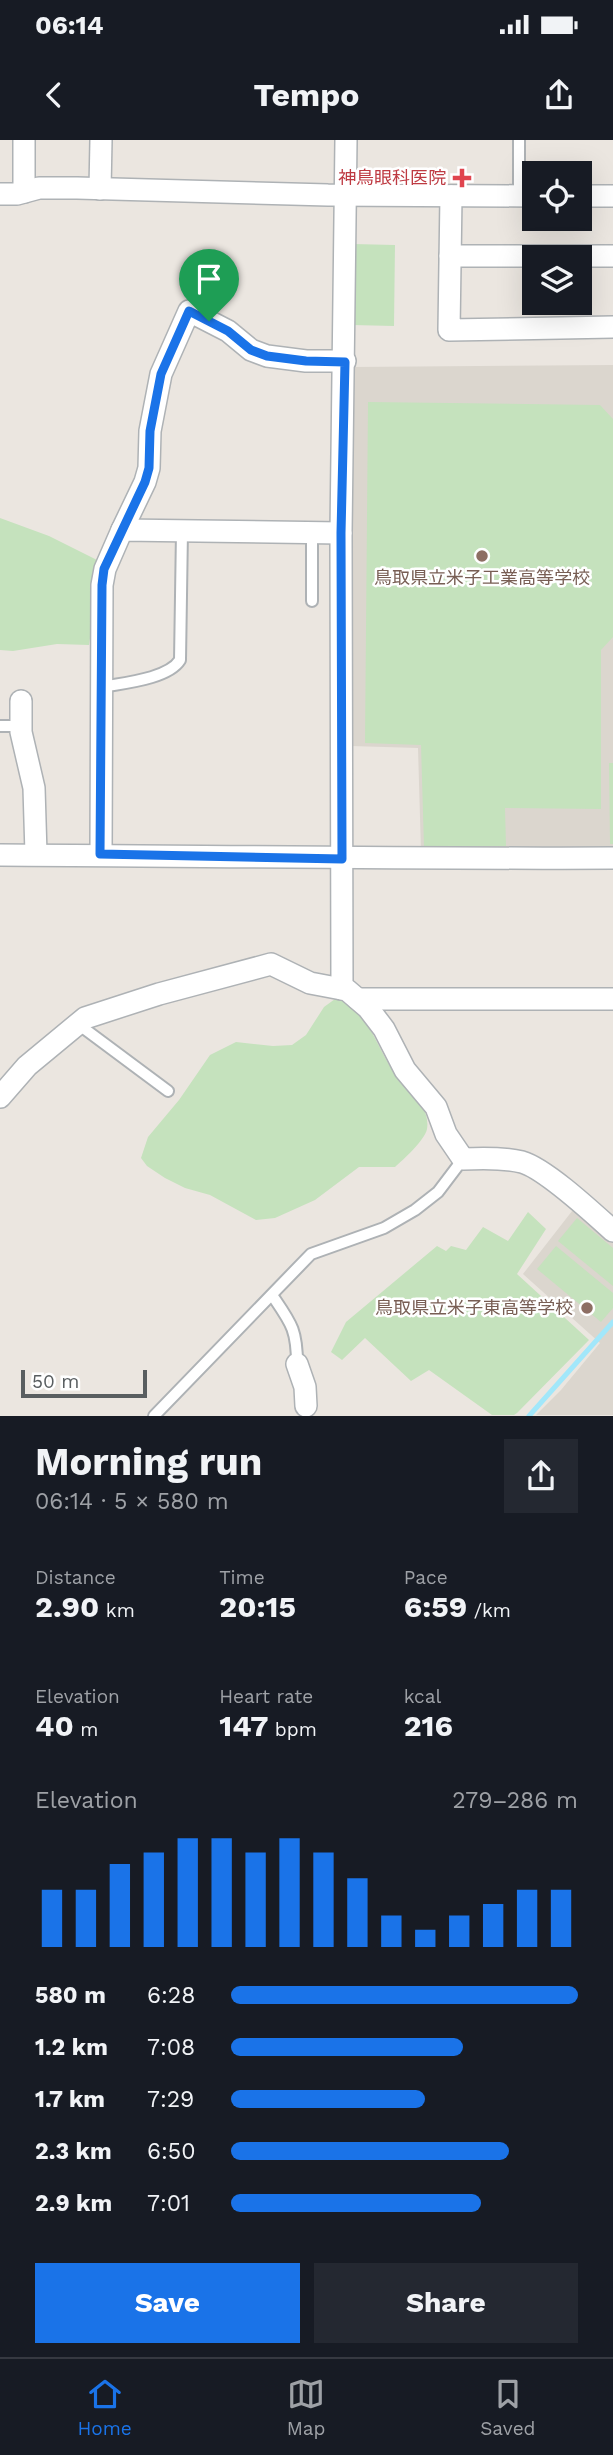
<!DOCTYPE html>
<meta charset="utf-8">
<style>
body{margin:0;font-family:"Work Sans","Noto Sans JP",sans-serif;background:#242831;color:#f1f3f6;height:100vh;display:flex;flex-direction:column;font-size:26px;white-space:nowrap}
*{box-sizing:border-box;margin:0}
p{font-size:23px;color:#9ea1a6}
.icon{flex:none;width:38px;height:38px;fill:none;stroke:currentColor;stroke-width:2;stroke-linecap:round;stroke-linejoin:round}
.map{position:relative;height:1276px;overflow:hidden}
.drawer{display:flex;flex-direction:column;background:#171b24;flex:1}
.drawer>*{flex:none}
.buttons{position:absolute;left:522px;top:21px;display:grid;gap:14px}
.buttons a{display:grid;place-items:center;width:70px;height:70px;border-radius:0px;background:#171b24;box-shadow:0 7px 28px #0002;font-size:35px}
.scale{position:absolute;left:21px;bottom:18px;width:126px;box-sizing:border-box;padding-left:7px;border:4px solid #595e60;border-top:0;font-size:19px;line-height:24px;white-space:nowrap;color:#595e60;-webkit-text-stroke:5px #fff;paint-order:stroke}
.pin{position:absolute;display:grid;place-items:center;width:60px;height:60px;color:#fff;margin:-72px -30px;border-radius:50% 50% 50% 0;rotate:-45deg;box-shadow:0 0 7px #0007}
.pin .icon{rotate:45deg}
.round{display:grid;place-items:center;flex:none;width:74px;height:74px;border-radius:0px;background:#242831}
.overview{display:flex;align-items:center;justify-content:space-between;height:119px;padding:0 35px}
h1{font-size:38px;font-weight:700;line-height:52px}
.metrics{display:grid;grid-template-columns:repeat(3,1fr);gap:10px;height:119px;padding:7px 35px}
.metrics div{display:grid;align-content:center}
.metrics b{font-size:30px;font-weight:700}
.metrics small{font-size:19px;font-weight:400}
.metrics p{font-size:19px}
.chart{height:196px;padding:14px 35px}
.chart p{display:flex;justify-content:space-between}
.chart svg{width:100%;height:126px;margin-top:7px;stroke:#1a73e8;stroke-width:6}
.cta{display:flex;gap:14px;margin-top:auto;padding:14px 35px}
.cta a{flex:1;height:80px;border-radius:0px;background:#1a73e8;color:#fff;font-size:28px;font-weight:700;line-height:80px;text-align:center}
.cta a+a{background:#242831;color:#f1f3f6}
ul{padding:0 35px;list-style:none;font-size:23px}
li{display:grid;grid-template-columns:112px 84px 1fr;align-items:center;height:52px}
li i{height:18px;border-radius:9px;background:#1a73e8}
.status{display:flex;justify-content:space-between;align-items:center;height:49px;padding:0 35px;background:#171b24;direction:ltr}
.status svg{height:19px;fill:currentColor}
header{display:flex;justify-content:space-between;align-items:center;height:91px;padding:0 35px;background:#171b24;font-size:32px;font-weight:700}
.dock{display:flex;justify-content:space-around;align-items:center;height:98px;border-top:2px solid #363941;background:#171b24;font-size:19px;color:#9ea1a6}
.dock a{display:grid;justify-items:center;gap:4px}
.dock .selected{color:#1a73e8}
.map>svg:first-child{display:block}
</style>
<div class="status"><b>06:14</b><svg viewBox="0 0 49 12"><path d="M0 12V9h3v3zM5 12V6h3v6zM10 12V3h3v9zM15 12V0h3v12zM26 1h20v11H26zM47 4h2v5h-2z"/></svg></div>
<header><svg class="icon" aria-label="back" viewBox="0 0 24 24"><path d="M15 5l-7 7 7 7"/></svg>Tempo<svg class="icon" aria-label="share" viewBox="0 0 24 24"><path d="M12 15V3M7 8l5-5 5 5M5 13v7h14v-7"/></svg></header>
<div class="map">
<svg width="613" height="1276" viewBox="0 0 613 1276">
<rect width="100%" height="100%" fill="#ebe6e0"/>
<!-- education -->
<g fill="#dbd6ce">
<path d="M 613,225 L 613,712 L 421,712 L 418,608 L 351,606 L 352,227 Z"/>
<path d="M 576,1066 L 613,1098 L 613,1275 L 536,1275 L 561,1250 L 600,1203 L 523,1134 Z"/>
</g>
<!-- green -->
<g fill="#c5e2bd">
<path d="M 353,104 L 395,105 L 394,186 L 352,185 Z"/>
<path d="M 368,262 L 600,265 L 613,279 L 613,497 L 601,510 L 601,669 L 505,668 L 506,706 L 424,707 L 421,605 L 365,603 Z"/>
<path d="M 0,378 L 49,396 L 101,422 L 89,505 L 57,504 L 13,511 L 0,510 Z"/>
<path d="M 609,623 L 613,623 L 613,704 L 610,704 Z"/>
<path d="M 335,859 C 365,863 377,908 392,929 C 404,947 431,964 427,989 C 425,1000 403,1020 395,1027 L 359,1027 L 315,1060 L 275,1078 L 256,1080 L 210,1055 L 185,1048 L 165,1038 L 147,1026 L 141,1018 L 148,997 L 179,960 L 210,915 L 236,902 L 273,906 L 292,905 L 306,895 L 324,867 Z"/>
<path d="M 528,1072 L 546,1089 L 517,1134 L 589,1200 L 517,1273 L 514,1275 L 492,1275 L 429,1230 L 411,1241 L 365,1198 L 342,1220 L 331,1212 L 346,1182 L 437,1106 L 446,1111 L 451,1106 L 466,1110 L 483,1087 L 508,1101 Z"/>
<path d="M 577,1078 L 613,1108 L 613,1146 L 558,1101 Z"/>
<path d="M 556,1106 L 613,1153 L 613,1168 L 601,1182 L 537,1129 Z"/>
</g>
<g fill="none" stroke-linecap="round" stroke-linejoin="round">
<!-- stream -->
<path stroke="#a2e7fa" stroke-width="5" d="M 529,1276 L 613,1182"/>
<defs>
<g id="service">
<path d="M 519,0 L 519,56"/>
<path d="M 312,461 L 312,393"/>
<path d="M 102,547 C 123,543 168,539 180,520 L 182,391"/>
<path d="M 0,586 L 21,586"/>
<path d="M 78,884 L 168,951"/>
<path d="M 272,1155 C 291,1183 297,1189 297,1224"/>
<path d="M 154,1276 L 311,1114 L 384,1088 L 415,1070 L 438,1052 L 463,1019"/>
</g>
<g id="minor">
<path d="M 100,49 L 101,0"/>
<path d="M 24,52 L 24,0"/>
<path d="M 0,54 L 17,54 L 39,48 L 77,48 L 328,55 L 534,56"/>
<path d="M 451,56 L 449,190 L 613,187"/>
<path d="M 579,56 L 613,56"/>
<path d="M 450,116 L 613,116"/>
<path d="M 122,390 L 145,342 L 149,328 L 150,291 L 161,234 L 189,171 L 228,191 L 251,210 L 267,216 L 306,221 L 345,221"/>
<path d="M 21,561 L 21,592 L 34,648 L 36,714"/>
<path d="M 101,714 L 102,445 L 105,429 L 122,390 L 341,393"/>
<path d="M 0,715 C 204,716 409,719 613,718"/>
<path d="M 342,849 L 341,393 L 346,0"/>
<path d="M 358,859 L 613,859"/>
<path d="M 0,957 L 27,926 L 85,878 L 159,854 L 271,824 L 310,843 L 347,850 L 368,868 L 384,889 L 405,930 L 436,967 L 446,994 L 463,1019 C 481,1018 505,1018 522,1022 C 546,1029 593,1073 613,1091"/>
<path d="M 297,1224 L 305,1247 L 306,1266"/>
</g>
</defs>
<!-- service casing -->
<use href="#service" stroke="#aeb2b5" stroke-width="14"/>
<!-- minor casing -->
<use href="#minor" stroke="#aeb2b5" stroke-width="24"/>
<!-- service -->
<use href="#service" stroke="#fff" stroke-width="10"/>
<!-- minor -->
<use href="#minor" stroke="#fff" stroke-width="21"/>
</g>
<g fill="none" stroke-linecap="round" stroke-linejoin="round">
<defs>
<path id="route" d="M 189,171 L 228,191 L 251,210 L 267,216 L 306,221 L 345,222 L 341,393 L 342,719 L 100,714 L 102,445 L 104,429 L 145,342 L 149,328 L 150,291 L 161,234 Z"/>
</defs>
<!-- route casing -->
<use href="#route" stroke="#fff" stroke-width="14"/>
<!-- route -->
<use href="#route" stroke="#1a73e8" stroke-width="9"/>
</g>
<!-- markers -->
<path fill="#e0444e" stroke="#fff" stroke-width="2.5" d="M458.5 27.5h7v7h7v7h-7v7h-7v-7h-7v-7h7z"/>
<g fill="#8d6e63" stroke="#fff" stroke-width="2.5">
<circle cx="482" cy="416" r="7"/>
<circle cx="587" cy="1168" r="7"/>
</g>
<g text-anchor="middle" stroke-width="5" stroke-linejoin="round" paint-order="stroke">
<!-- health labels -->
<g font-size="18" fill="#be3a42" stroke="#fff" text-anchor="end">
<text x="446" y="44">神鳥眼科医院</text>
</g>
<!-- education labels -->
<g font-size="18" fill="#785e54" stroke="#fff">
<text x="482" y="444">鳥取県立米子工業高等学校</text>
<text x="573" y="1174" text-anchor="end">鳥取県立米子東高等学校</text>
</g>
</g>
</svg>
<div class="buttons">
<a><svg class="icon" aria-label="locate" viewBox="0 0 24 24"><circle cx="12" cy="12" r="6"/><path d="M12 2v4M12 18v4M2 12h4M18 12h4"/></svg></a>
<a><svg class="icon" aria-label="layers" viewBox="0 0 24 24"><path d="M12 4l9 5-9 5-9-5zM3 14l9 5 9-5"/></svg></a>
</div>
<div class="scale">50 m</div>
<div class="pin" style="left:209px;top:181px;background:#1e9e55"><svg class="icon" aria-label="arrive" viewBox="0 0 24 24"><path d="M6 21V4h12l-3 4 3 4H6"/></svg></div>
</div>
<section class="drawer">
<div class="overview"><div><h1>Morning run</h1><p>06:14 · 5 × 580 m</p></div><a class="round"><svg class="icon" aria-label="share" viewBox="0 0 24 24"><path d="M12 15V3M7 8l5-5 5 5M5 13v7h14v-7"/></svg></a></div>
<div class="metrics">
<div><p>Distance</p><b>2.90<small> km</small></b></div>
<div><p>Time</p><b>20:15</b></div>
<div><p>Pace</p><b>6:59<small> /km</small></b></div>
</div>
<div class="metrics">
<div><p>Elevation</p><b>40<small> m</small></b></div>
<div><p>Heart rate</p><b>147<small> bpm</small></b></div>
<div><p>kcal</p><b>216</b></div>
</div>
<div class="chart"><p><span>Elevation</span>279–286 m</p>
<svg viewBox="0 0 160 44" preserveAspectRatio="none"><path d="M5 44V24M15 44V24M25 44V15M35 44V11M45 44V6M55 44V6M65 44V11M75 44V6M85 44V11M95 44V20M105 44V33M115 44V38M125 44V33M135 44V29M145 44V24M155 44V24"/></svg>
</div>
<ul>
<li><b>580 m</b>6:28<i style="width:100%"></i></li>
<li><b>1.2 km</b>7:08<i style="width:67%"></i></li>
<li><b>1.7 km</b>7:29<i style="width:56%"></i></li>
<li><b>2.3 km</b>6:50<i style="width:80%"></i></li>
<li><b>2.9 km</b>7:01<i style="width:72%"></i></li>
</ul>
<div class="cta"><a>Save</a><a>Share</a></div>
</section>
<nav class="dock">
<a class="selected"><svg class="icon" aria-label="home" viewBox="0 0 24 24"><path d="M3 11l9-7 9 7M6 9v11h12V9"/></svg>Home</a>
<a><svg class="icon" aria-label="map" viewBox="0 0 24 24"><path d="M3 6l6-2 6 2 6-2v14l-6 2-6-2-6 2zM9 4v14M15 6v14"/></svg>Map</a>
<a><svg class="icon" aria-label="saved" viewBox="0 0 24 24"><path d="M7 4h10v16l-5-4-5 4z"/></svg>Saved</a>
</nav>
